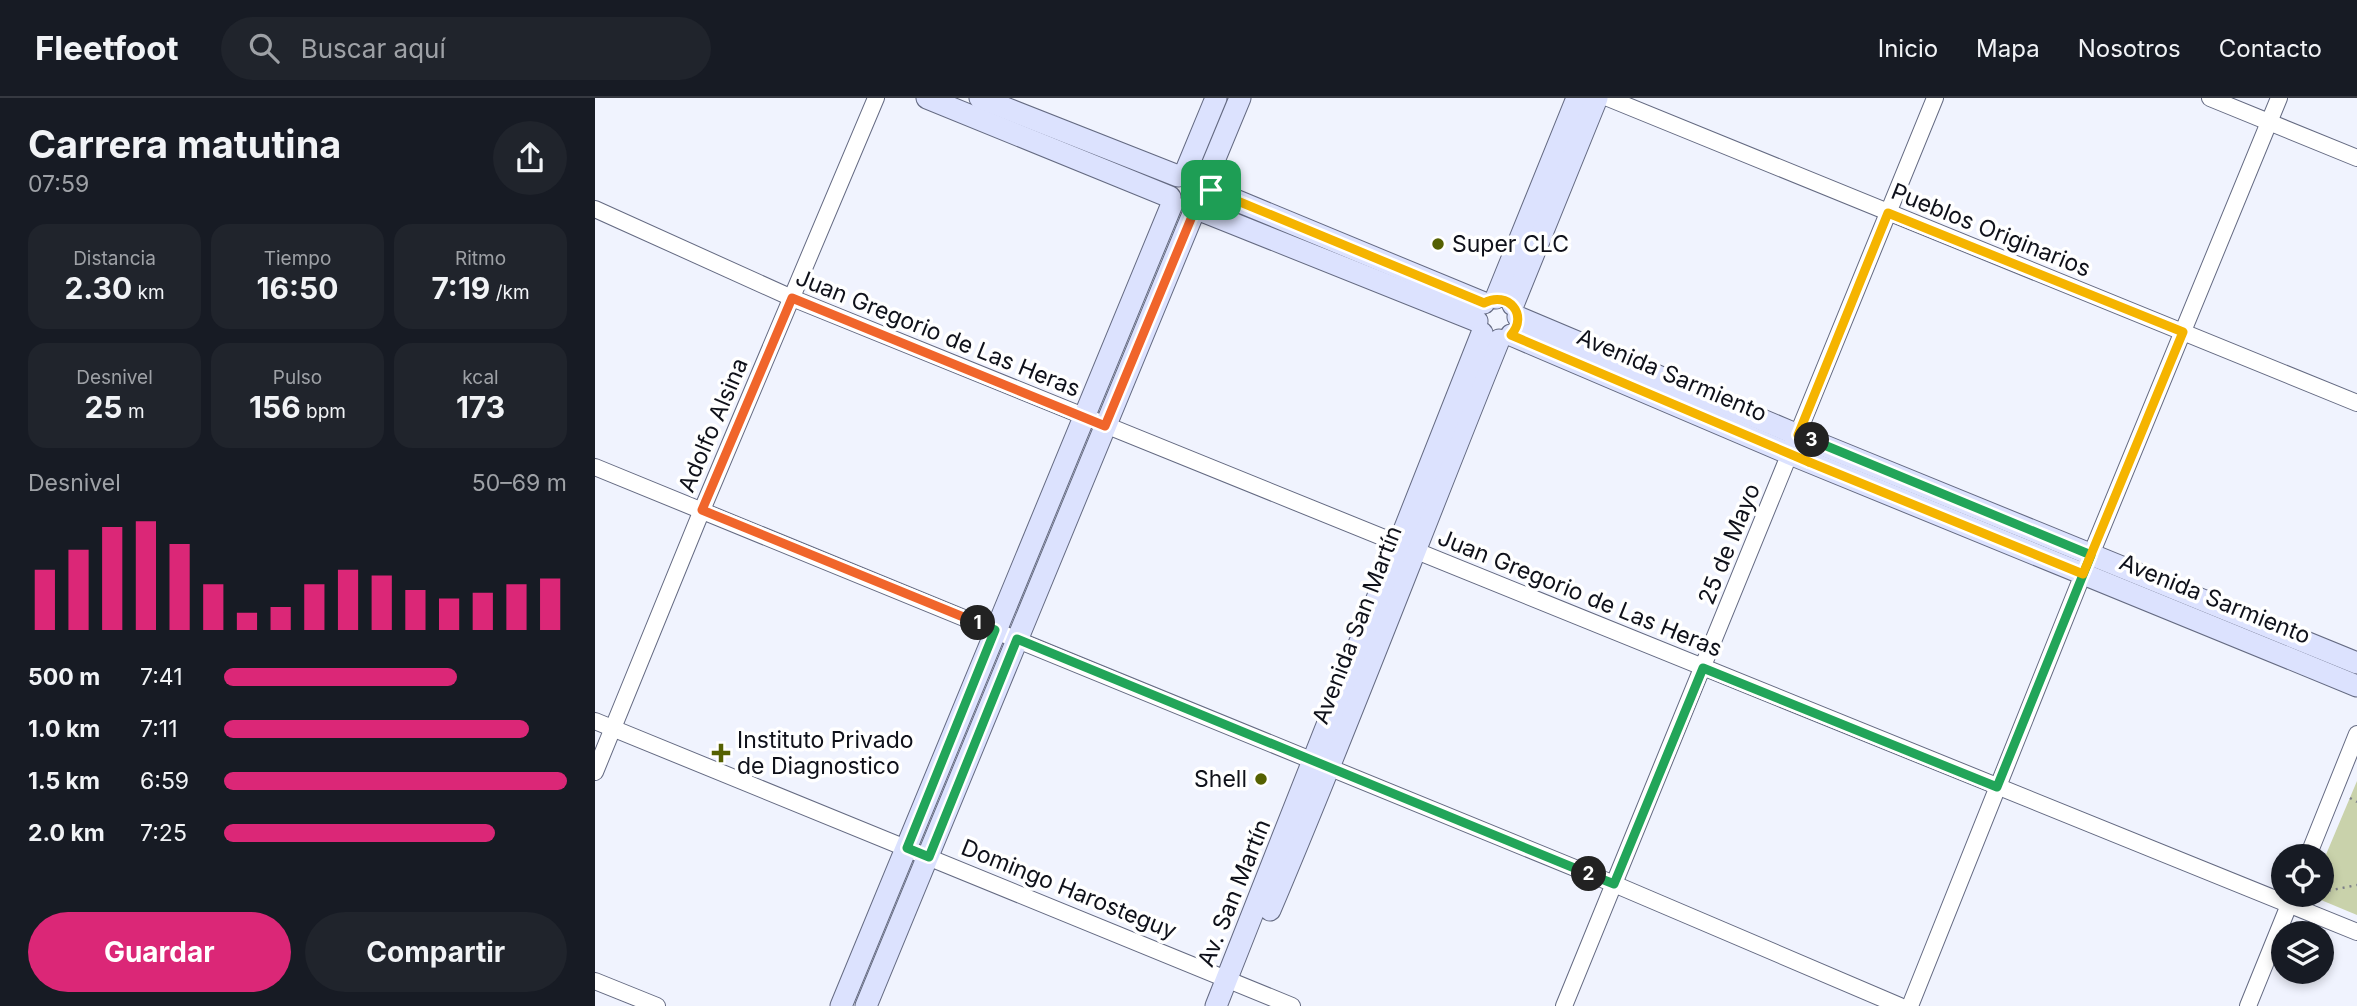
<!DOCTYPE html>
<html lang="es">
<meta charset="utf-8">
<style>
body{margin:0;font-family:Inter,sans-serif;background:#20242c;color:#f1f3f6;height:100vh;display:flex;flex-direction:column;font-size:26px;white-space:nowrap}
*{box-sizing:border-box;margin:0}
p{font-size:23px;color:#9ea1a6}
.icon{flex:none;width:38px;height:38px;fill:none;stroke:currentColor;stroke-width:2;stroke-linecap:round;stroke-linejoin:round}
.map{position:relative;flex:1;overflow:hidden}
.details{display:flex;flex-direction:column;background:#171b24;width:595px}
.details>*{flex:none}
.controls{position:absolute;left:1676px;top:746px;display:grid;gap:14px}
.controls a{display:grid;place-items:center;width:63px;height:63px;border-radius:50%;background:#171b24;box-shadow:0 4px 10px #0003;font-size:35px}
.pin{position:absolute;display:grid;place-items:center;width:60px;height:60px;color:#fff;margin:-30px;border-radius:14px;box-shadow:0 4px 10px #0006}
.km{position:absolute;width:35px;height:35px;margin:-18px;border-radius:50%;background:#222;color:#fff;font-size:19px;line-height:35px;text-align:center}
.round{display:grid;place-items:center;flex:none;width:74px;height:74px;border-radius:37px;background:#20242c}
.overview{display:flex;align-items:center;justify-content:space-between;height:119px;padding:0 28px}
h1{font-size:38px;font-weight:700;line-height:52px}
.stats{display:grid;grid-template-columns:repeat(3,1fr);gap:10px;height:119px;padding:7px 28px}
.stats div{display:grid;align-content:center;border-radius:18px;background:#20242c;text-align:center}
.stats b{font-size:30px;font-weight:700}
.stats small{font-size:19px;font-weight:400}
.stats p{font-size:19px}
.chart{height:196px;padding:14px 28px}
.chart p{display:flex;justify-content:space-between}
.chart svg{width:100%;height:126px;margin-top:7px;stroke:#db2777;stroke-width:6}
.cta{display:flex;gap:14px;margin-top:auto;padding:14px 28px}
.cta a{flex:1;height:80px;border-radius:42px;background:#db2777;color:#fff;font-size:28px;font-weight:700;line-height:80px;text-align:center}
.cta a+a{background:#20242c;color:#f1f3f6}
ul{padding:0 28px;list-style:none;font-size:23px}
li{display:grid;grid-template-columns:112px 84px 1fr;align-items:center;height:52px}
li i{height:18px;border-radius:9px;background:#db2777}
header{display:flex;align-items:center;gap:42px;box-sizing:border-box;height:98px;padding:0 35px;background:#171b24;border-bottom:2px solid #363941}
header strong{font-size:33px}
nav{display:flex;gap:38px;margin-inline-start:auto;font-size:24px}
.search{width:490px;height:63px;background:#20242c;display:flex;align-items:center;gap:18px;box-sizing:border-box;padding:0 24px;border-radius:38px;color:#9ea1a6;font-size:26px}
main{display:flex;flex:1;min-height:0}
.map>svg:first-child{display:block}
</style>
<header>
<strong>Fleetfoot</strong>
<div class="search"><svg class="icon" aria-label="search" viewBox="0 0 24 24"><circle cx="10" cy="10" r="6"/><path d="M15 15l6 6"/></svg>Buscar aquí</div>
<nav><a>Inicio</a><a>Mapa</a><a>Nosotros</a><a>Contacto</a></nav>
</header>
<main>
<section class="details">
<div class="overview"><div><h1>Carrera matutina</h1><p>07:59</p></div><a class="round"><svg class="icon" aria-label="share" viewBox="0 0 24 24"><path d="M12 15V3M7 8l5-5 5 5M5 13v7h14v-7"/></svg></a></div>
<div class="stats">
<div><p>Distancia</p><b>2.30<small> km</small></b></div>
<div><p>Tiempo</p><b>16:50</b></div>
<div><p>Ritmo</p><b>7:19<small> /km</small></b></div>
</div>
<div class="stats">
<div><p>Desnivel</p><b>25<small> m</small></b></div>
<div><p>Pulso</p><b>156<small> bpm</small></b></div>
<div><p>kcal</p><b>173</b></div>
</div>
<div class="chart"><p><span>Desnivel</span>50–69 m</p>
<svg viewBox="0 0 160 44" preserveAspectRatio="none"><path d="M5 44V23M15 44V16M25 44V8M35 44V6M45 44V14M55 44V28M65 44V38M75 44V36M85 44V28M95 44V23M105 44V25M115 44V30M125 44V33M135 44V31M145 44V28M155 44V26"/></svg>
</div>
<ul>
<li><b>500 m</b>7:41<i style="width:68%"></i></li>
<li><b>1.0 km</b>7:11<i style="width:89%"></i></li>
<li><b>1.5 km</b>6:59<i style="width:100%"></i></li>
<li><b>2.0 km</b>7:25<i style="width:79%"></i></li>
</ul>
<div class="cta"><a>Guardar</a><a>Compartir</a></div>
</section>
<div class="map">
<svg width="1762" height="908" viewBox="0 0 1762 908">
<rect width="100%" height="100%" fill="#f0f3fe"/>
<!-- green -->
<path fill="#c9d2ab" d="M 1762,683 L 1762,817 L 1714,797 L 1727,796 L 1727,766 Z"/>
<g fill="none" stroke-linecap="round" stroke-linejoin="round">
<defs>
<g id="street">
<path d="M 1013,0 L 1762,305"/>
<path d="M 1615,0 L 1762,60"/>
<path d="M 0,111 L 197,200 L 1762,834"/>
<path d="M 0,369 L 1019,786 L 1305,908"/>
<path d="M 0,623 L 697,908"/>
<path d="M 0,674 L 107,412 L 281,0"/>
<path d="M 1713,758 L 1762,636"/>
<path d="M 0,883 L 62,908"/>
<path d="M 969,908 L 1340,0"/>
<path d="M 1315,908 L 1488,476 L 1684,0"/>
<path d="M 1653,908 L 1698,797"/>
</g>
<g id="secondary">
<path d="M 332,0 L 575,99"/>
<path d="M 385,0 L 583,78"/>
<path d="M 590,75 L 621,0"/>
<path d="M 611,82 L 645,0"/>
<path d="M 616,92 L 889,205"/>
<path d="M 607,113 L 882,223"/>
<path d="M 901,200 L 982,0"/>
<path d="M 918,207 L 1002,0"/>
<path d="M 923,219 L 1203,337 L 1762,565"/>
<path d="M 916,237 L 1195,356 L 1762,588"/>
<path d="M 675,812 C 755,624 827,432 904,242"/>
<path d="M 246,908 L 577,106"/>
<path d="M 271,908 L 598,116"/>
<path d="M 621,908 L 887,235"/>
</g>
</defs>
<!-- street casing -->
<use href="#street" stroke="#646a82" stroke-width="18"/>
<!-- secondary casing -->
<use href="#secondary" stroke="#646a82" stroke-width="23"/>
<!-- path -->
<g stroke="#7c7e88" stroke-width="2.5" stroke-dasharray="2 5" stroke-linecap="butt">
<path d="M 1755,700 L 1762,704"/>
<path d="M 1727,794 L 1762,787"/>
</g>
<!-- street -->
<use href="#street" stroke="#fff" stroke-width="16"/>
<!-- secondary -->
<use href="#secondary" stroke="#dce2fe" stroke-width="21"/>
</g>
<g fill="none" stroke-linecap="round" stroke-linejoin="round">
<defs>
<path id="split-1" d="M 383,525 L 107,412 L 197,200 L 510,328 L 598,116 L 611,109 L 616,92"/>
<path id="split-2" d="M 383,525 L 400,532 L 312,750 L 334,759 L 422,541 L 994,776"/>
<path id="split-3" d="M 994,776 L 1019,786 L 1108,570 L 1402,689 L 1496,457 L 1217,342"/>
<path id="split-4" d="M 1214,364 L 1488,476 L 1588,234 L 1293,115 L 1203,337 L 1217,342"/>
<path id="split-5" d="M 616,92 L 889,205 C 913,192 934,217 916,237 L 1214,364"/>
</defs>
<!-- split-1 casing -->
<use href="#split-1" stroke="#fff" stroke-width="14"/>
<!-- split-2 casing -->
<use href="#split-2" stroke="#fff" stroke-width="14"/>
<!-- split-3 casing -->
<use href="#split-3" stroke="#fff" stroke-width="14"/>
<!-- split-4 casing -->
<use href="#split-4" stroke="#fff" stroke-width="14"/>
<!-- split-5 casing -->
<use href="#split-5" stroke="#fff" stroke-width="14"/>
<!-- split-1 -->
<use href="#split-1" stroke="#f0652b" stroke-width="9"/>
<!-- split-2 -->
<use href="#split-2" stroke="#22a559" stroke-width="9"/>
<!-- split-3 -->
<use href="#split-3" stroke="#22a559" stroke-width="9"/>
<!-- split-4 -->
<use href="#split-4" stroke="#f5b400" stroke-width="9"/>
<!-- split-5 -->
<use href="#split-5" stroke="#f5b400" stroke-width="9"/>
</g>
<!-- markers -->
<g fill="#556101" stroke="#fff" stroke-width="2.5">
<circle cx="843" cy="146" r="7"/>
<path d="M122.5 644.5h7v7h7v7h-7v7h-7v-7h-7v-7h7z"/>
<circle cx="666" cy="681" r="7"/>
</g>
<g text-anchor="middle" stroke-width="7" stroke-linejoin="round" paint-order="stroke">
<!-- street labels -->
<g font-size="23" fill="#0f111a" stroke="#fff">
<text transform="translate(1396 132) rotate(22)" y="8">Pueblos Originarios</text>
<text transform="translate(343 235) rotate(22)" y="8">Juan Gregorio de Las Heras</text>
<text transform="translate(1077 277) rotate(23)" y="8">Avenida Sarmiento</text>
<text transform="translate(118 327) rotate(-67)" y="8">Adolfo Alsina</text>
<text transform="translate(1134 446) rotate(-68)" y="8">25 de Mayo</text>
<text transform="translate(985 495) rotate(22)" y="8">Juan Gregorio de Las Heras</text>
<text transform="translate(1620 501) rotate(22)" y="8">Avenida Sarmiento</text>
<text transform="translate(762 527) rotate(-69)" y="8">Avenida San Martín</text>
<text transform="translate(474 791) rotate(22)" y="8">Domingo Harosteguy</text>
<text transform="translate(639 795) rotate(-68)" y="8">Av. San Martín</text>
</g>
<!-- poi labels -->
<g font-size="23" fill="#0f111a" stroke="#fff" text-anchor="start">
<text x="857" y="154">Super CLC</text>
<text x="142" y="650">Instituto Privado<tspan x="142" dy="26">de Diagnostico</tspan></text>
<text x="652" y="689" text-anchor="end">Shell</text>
</g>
</g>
</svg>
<div class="controls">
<a><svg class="icon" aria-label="locate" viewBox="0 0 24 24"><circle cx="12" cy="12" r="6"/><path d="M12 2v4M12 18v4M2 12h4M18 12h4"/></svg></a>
<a><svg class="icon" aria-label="layers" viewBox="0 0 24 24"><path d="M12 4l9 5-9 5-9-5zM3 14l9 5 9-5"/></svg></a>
</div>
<div class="pin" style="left:616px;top:92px;background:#1e9e55"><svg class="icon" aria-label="arrive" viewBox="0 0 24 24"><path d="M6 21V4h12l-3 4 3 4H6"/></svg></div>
<b class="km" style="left:383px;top:525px">1</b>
<b class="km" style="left:994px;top:776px">2</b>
<b class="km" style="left:1217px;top:342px">3</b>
</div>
</main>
